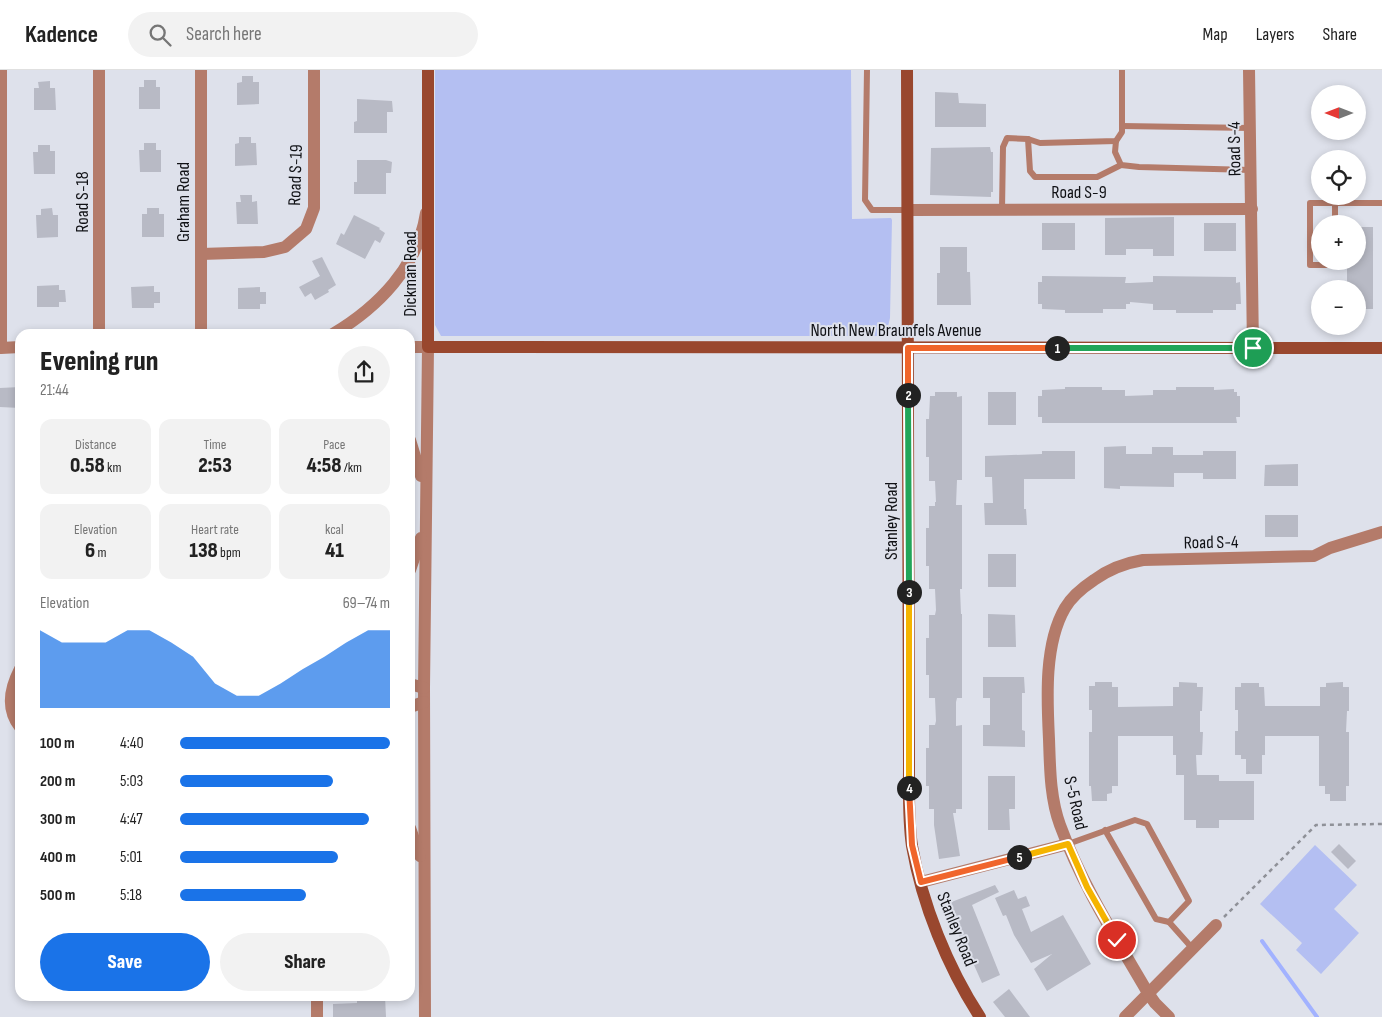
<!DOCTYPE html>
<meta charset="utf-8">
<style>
body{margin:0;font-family:"Sofia Sans Condensed",sans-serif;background:#f2f2f2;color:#222;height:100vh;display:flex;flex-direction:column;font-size:19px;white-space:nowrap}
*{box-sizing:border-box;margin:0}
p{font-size:16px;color:#767676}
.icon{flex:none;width:28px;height:28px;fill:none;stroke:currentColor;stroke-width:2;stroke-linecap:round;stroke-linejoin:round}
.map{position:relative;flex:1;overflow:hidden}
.panel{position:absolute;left:15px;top:259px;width:400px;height:672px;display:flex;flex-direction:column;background:#fff;border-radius:15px;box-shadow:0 2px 8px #0003}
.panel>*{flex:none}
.needle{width:32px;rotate:270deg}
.controls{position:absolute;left:1311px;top:15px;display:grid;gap:10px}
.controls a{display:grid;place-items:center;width:55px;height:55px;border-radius:50%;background:#fff;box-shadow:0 2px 8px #0003;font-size:25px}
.pin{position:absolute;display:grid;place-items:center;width:42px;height:42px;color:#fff;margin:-21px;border:2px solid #fff;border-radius:50%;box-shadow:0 1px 5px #0007}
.km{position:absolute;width:25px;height:25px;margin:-12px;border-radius:50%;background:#222;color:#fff;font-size:14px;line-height:25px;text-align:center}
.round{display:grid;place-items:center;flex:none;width:52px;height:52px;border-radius:26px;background:#f2f2f2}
.head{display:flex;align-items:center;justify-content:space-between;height:85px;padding:0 25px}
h1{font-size:28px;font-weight:800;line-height:38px}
.figures{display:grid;grid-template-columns:repeat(3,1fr);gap:8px;height:85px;padding:5px 25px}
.figures div{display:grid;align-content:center;border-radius:12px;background:#f2f2f2;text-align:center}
.figures b{font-size:21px;font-weight:800}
.figures small{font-size:14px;font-weight:400}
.figures p{font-size:14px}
.chart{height:140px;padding:10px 25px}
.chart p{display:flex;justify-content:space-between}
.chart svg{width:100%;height:90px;margin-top:5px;fill:#1a73e8;opacity:.7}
.cta{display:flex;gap:10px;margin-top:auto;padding:10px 25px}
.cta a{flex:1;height:58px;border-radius:30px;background:#1a73e8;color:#fff;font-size:20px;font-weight:800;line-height:58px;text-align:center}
.cta a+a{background:#f2f2f2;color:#222}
ul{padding:0 25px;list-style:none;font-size:16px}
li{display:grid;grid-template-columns:80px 60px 1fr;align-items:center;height:38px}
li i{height:12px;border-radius:6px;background:#1a73e8}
header{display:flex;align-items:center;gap:30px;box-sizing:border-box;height:70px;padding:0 25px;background:#fff;border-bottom:1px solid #e0e0e0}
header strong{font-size:24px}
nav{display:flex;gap:28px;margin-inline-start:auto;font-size:18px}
.search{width:350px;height:45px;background:#f2f2f2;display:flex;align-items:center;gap:12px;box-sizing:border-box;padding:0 18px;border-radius:28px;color:#767676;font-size:19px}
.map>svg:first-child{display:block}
</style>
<header>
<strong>Kadence</strong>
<div class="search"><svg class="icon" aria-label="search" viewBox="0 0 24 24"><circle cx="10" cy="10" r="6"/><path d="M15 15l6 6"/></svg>Search here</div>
<nav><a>Map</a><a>Layers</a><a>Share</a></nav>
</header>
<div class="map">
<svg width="1382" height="947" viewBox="0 0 1382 947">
<rect width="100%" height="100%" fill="#dee1eb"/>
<!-- green -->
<g fill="#b4bff2">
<path d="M 435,0 L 851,0 L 852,149 L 891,148 L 892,150 L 890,248 C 888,257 887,263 877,266 L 441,266 L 435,255 Z"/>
<path d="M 1315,775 L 1357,815 L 1334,839 L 1359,863 L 1321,904 L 1296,880 L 1302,873 L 1260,834 Z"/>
</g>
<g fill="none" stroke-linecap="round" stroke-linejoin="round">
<!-- stream -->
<path stroke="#a2b2ff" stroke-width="4" d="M 1262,871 L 1317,947"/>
</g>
<!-- building -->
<g fill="#b8bac5">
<path d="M 242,6 L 253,6 L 253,12 L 259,12 L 259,34 L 237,35 L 237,13 L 242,12 Z"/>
<path d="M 144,10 L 156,10 L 156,17 L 160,17 L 160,39 L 139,39 L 139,17 L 144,17 Z"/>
<path d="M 50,11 L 50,18 L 55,18 L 56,40 L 34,40 L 34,18 L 39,18 L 38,12 Z"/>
<path d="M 935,22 L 958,23 L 959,33 L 986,34 L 986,57 L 935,57 Z"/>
<path d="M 357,29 L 392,31 L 393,42 L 387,42 L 387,63 L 354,63 L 354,52 L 357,51 Z"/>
<path d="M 239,67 L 251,67 L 251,73 L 256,73 L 257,95 L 235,96 L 235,74 L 239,73 Z"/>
<path d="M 144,73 L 156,73 L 156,80 L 161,80 L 161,102 L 140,102 L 139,80 L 144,80 Z"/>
<path d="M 38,75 L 50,75 L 50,81 L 55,81 L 55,104 L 34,104 L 33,82 L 38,82 Z"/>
<path d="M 990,77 L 991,82 L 993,82 L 993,122 L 991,122 L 991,127 L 930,125 L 931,78 Z"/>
<path d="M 357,90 L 386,90 L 392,92 L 391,103 L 386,103 L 386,124 L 354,124 L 354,112 L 357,112 Z"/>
<path d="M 240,125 L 252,125 L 252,132 L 257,131 L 258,154 L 237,154 L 236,132 L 241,132 Z"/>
<path d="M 52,138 L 53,145 L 58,145 L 58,167 L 37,168 L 36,145 L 41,145 L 41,139 Z"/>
<path d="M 147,138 L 159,138 L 159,144 L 164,144 L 164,167 L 142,167 L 142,144 L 147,144 Z"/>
<path d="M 354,145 L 380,158 L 379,159 L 385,163 L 380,173 L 375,170 L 365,189 L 336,174 L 341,163 L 344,165 Z"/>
<path d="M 1174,147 L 1174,186 L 1153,186 L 1153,179 L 1126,179 L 1126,185 L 1105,185 L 1105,148 Z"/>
<rect x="1042" y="153" width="33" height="27"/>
<rect x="1204" y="153" width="32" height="28"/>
<path d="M 1358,157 L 1373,157 L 1373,239 L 1358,239 L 1358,219 L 1347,219 L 1347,191 L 1358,191 Z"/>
<path d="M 940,177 L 967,177 L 967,202 L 970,202 L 971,235 L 937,235 L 937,203 L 940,203 Z"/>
<path d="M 322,187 L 336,215 L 328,220 L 329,222 L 315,230 L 311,223 L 305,227 L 299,217 L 320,206 L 312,191 Z"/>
<path d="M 1042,206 L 1126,207 L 1125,213 L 1130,213 L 1153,212 L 1153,206 L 1236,207 L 1236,213 L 1240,212 L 1241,234 L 1236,234 L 1236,240 L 1213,240 L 1213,243 L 1176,243 L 1176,240 L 1153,240 L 1153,234 L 1130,232 L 1130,234 L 1126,234 L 1126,239 L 1103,239 L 1103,243 L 1065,243 L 1065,240 L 1042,239 L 1042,234 L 1038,234 L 1038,212 L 1042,212 Z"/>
<path d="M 59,215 L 59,220 L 65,220 L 66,232 L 59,232 L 59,237 L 37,237 L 37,216 Z"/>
<path d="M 154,216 L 154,222 L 160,222 L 160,233 L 154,233 L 154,238 L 132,238 L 131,217 Z"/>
<path d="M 260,217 L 260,222 L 266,222 L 266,234 L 260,234 L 260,239 L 238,239 L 238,218 Z"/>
<path d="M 20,317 L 20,338 L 0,337 L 0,318 Z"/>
<path d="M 1065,317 L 1102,317 L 1102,320 L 1125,320 L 1125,326 L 1153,325 L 1153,320 L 1176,320 L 1176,317 L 1214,317 L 1214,320 L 1234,319 L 1234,322 L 1237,322 L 1237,326 L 1240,326 L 1240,347 L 1236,347 L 1237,353 L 1042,353 L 1042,347 L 1038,347 L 1038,326 L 1042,326 L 1042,320 L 1065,319 Z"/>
<path d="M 935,322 L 957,322 L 957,327 L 962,326 L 962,410 L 957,410 L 956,435 L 962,435 L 962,519 L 960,519 L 961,544 L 962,544 L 962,628 L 957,628 L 956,632 L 956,656 L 962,655 L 962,739 L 956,739 L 956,743 L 953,743 L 960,786 L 939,789 L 934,755 L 934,739 L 929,739 L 929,716 L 926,716 L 926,678 L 929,678 L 929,655 L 935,655 L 936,651 L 935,628 L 929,628 L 929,605 L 926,605 L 926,568 L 929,568 L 929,545 L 935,545 L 936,540 L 935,519 L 929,519 L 929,496 L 926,496 L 926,458 L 929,458 L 929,436 L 935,436 L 935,432 L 936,432 L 935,411 L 929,411 L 929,387 L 926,387 L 926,349 L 929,349 L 930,326 L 935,326 Z"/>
<rect x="988" y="322" width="28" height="33"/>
<path d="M 1126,376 L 1126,384 L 1152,384 L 1152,377 L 1173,377 L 1173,385 L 1203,385 L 1203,381 L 1236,381 L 1236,409 L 1203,409 L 1203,403 L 1174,403 L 1174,417 L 1120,416 L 1120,419 L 1104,418 L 1104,377 Z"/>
<path d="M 1042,381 L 1075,381 L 1075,409 L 1024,409 L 1024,439 L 1026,439 L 1027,455 L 985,455 L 984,433 L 993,433 L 992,407 L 985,407 L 985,386 L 1042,384 Z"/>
<path d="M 1298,394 L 1298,416 L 1264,416 L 1265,395 Z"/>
<rect x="1265" y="445" width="33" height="22"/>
<rect x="988" y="484" width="28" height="33"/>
<path d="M 988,544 L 1015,545 L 1016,577 L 988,577 Z"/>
<path d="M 983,607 L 1024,607 L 1025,623 L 1022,623 L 1022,660 L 1025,661 L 1025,677 L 983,676 L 983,655 L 990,655 L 990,628 L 983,628 Z"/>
<path d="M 1095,612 L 1112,612 L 1112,617 L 1118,617 L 1118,637 L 1173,636 L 1173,617 L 1179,617 L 1179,612 L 1197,613 L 1197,617 L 1203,617 L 1202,641 L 1200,641 L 1200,662 L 1203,662 L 1202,685 L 1196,685 L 1197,705 L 1219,705 L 1219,711 L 1254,711 L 1254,750 L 1219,750 L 1219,758 L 1196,758 L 1196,750 L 1184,750 L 1184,705 L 1176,705 L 1176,685 L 1173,685 L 1173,666 L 1118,666 L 1118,716 L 1112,716 L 1112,723 L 1107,724 L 1107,731 L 1092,731 L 1091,716 L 1089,716 L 1089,662 L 1092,662 L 1092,640 L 1089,640 L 1089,616 L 1095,616 Z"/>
<path d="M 1343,612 L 1343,617 L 1349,617 L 1349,641 L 1347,641 L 1346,662 L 1349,662 L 1349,716 L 1346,716 L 1346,731 L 1330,731 L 1330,724 L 1325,724 L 1325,716 L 1319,716 L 1319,666 L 1265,666 L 1265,685 L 1262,685 L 1262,704 L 1246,704 L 1246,689 L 1241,689 L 1241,685 L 1235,685 L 1235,661 L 1238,661 L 1238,640 L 1235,640 L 1235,617 L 1241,617 L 1241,613 L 1259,613 L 1259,617 L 1264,617 L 1265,636 L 1320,636 L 1320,617 L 1326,617 L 1326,613 Z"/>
<path d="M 988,706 L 1015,706 L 1015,739 L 1009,739 L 1010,760 L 988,760 Z"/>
<path d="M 1339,774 L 1356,791 L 1348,799 L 1331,782 Z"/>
<path d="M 995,815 L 999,822 L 972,835 L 1000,905 L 982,913 L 970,886 L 968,887 L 958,863 L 961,861 L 949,833 Z"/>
<path d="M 1014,820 L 1018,829 L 1026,826 L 1030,836 L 1022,839 L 1031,862 L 1063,845 L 1091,894 L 1047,921 L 1034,899 L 1052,884 L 1031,893 L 1014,865 L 1006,845 L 1003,846 L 995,828 Z"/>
<path d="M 1009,919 L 1030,947 L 1005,947 L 993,932 Z"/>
<path d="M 357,926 L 385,926 L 386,947 L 333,947 L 333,934 L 357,933 Z"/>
</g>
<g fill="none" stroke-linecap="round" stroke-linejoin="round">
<!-- path -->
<path stroke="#8f9198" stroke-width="2.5" stroke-dasharray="4 4" stroke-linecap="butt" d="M 1224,847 L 1316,755 L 1382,754"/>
<!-- lane -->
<g stroke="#b47b6a" stroke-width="6">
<path d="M 867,0 L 865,130 L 872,140 L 907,140"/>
<path d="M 1122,56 L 1251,58"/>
<path d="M 1028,69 L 1030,101 L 1035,107 L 1097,107 L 1121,95"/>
<path d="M 1116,71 L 1115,82 L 1121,95 L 1139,97 L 1251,100"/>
<path d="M 1002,140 L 1003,77 L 1007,68 L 1028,69 L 1040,73 L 1116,71 L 1122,62 L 1122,0"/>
<path d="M 1335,154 L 1335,133"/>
<path d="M 1334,191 L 1334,195 L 1310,195 L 1310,133 L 1382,133"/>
<path d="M 1068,774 L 1135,750 L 1147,754 L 1189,831 L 1169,852 L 1156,849 L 1105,760"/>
<path d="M 1169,852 L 1193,879"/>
</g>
<!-- street -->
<g stroke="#b47b6a" stroke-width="12">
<path d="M 1,0 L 1,278 L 20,277"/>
<path d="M 1249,0 L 1253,278"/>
<path d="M 907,140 L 1252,139"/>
<path d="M 201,184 L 264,182 L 285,177 L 306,159 L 314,138 L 314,0"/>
<path d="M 99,264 L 99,0"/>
<path d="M 201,264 L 201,0"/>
<path d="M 333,264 C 378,237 418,197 426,143"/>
<path d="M 410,277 L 428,277 L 424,618 L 425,947"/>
<path d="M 410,370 L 421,406"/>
<path d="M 410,500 L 421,468"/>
<path d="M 20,599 C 10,618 6,639 20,657"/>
<path d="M 410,614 L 424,618"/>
<path d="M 410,637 L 424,632"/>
<path d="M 410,758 L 420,786"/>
<path d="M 921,812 L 1068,774"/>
<path d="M 317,926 L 317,947"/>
<path d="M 1125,947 L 1216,855"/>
<path d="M 1169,947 L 1155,933 L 1148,923 C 1116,868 1082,815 1060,755 C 1050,728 1050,697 1049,669 C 1047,629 1044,574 1065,538 C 1072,526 1082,518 1094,510 C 1109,499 1125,493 1143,490 L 1314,486 L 1330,478 L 1382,462"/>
</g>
<!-- secondary -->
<g stroke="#99472e" stroke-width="12">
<path d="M 428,0 L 428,277 L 1382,278"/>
<path d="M 907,0 L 909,695 C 909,722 908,749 912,776 C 922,834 948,898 980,947"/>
</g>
</g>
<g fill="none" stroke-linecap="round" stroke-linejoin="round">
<defs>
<path id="split-1" d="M 1057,278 L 1253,278"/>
<path id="split-2" d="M 908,325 L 908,278 L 1057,278"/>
<path id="split-3" d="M 908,325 L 909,522"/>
<path id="split-4" d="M 909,522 L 909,718"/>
<path id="split-5" d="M 909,718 L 912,775 L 921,812 L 1019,787"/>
<path id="split-6" d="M 1019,787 L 1068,774 L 1087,817 L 1117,870"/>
</defs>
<!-- split-1 casing -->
<use href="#split-1" stroke="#fff" stroke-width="10"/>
<!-- split-2 casing -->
<use href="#split-2" stroke="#fff" stroke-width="10"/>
<!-- split-3 casing -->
<use href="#split-3" stroke="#fff" stroke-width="10"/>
<!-- split-4 casing -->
<use href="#split-4" stroke="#fff" stroke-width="10"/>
<!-- split-5 casing -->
<use href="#split-5" stroke="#fff" stroke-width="10"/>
<!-- split-6 casing -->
<use href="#split-6" stroke="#fff" stroke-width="10"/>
<!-- split-1 -->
<use href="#split-1" stroke="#22a559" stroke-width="6"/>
<!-- split-2 -->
<use href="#split-2" stroke="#f0652b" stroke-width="6"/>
<!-- split-3 -->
<use href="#split-3" stroke="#22a559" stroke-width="6"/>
<!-- split-4 -->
<use href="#split-4" stroke="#f5b400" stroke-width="6"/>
<!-- split-5 -->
<use href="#split-5" stroke="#f0652b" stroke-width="6"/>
<!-- split-6 -->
<use href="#split-6" stroke="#f5b400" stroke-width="6"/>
</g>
<g text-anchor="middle" stroke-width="4" stroke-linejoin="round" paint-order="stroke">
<!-- street labels -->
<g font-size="18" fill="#101115" stroke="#dee1eb">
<text transform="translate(1234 79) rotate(-91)" y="6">Road S-4</text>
<text transform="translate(295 105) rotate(-88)" y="6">Road S-19</text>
<text x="1079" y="128">Road S-9</text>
<text transform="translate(82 132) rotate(-90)" y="6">Road S-18</text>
<text transform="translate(183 132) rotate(-90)" y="6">Graham Road</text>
<text transform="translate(410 204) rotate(-90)" y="6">Dickman Road</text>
<text x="896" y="266">North New Braunfels Avenue</text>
<text transform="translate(891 451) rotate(-90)" y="6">Stanley Road</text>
<text transform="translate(1211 472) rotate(-1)" y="6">Road S-4</text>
<text transform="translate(1076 733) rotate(77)" y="6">S-5 Road</text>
<text transform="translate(957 859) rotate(68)" y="6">Stanley Road</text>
</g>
</g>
</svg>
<div class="controls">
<a><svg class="needle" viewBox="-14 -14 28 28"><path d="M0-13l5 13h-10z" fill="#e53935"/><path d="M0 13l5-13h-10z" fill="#767676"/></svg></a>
<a><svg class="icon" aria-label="locate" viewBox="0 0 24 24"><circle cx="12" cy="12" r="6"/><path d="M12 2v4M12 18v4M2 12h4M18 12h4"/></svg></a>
<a>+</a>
<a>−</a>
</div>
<div class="pin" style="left:1253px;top:278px;background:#1e9e55"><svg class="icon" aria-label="arrive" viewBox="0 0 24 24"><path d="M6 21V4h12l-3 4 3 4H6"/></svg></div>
<div class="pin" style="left:1117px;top:870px;background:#d93025"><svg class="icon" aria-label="check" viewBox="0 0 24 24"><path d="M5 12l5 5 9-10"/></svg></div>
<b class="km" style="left:1057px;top:278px">1</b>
<b class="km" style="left:908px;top:325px">2</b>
<b class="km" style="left:909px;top:522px">3</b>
<b class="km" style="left:909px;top:718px">4</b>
<b class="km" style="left:1019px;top:787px">5</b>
<section class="panel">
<div class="head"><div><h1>Evening run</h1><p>21:44</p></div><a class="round"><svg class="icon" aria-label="share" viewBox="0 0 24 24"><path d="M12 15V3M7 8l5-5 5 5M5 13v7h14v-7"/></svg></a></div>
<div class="figures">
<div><p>Distance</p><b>0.58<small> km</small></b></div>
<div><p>Time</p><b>2:53</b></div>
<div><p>Pace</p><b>4:58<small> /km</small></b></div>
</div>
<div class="figures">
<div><p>Elevation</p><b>6<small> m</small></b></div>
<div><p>Heart rate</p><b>138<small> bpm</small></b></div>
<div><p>kcal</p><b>41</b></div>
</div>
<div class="chart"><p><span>Elevation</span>69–74 m</p>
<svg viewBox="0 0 160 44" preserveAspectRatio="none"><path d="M0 44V6L10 12L20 12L30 12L40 6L50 6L60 12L70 19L80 32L90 38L100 38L110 32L120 25L130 19L140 12L150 6L160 6V44z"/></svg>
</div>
<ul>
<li><b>100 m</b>4:40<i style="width:100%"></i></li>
<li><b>200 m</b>5:03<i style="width:73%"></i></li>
<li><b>300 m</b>4:47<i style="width:90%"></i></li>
<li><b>400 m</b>5:01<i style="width:75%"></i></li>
<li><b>500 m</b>5:18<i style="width:60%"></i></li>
</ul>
<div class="cta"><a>Save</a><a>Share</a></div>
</section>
</div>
